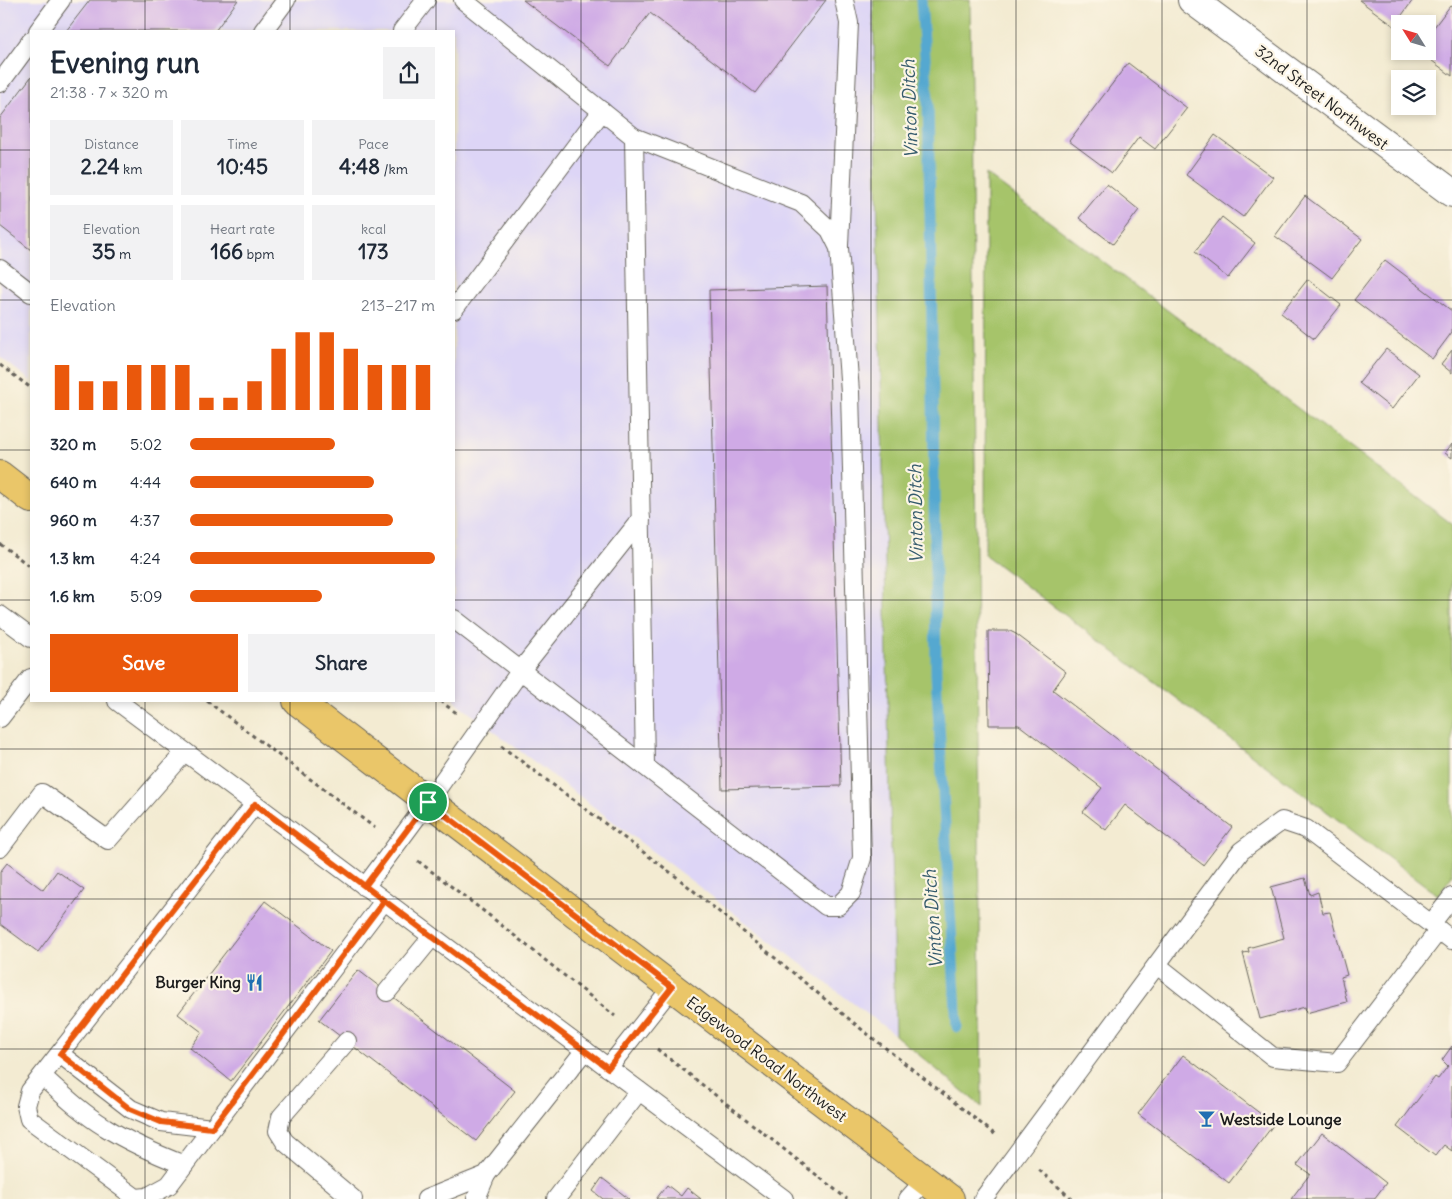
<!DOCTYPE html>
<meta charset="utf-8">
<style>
body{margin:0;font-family:Delius,sans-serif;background:#f2f2f3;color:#1f2937;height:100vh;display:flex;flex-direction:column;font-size:19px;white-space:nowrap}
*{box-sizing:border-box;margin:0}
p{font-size:16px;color:#747a83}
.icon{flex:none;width:28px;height:28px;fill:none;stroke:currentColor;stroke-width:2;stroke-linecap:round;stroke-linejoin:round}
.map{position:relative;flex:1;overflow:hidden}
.panel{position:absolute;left:30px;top:30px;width:425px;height:672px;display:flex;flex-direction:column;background:#fff;border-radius:0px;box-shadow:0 2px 8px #0003}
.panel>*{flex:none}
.needle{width:32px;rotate:307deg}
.fabs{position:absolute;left:1391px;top:15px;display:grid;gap:10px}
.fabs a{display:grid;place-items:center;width:45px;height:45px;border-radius:0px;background:#fff;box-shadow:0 2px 8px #0003;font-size:25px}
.pin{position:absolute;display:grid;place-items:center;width:42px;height:42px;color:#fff;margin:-21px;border:2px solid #fff;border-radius:50%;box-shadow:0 1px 5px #0007}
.round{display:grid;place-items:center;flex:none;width:52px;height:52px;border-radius:0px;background:#f2f2f3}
.overview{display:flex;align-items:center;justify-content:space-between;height:85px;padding:0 20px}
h1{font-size:28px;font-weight:700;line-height:38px}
.stats{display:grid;grid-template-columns:repeat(3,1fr);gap:8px;height:85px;padding:5px 20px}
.stats div{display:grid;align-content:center;border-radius:0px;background:#f2f2f3;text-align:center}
.stats b{font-size:21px;font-weight:700}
.stats small{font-size:14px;font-weight:400}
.stats p{font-size:14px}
.chart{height:140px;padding:10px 20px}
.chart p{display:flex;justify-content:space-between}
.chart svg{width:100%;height:90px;margin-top:5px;stroke:#ea580c;stroke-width:6}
.action{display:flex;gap:10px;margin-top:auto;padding:10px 20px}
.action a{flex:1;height:58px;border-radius:0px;background:#ea580c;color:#fff;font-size:20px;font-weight:700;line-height:58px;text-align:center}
.action a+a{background:#f2f2f3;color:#1f2937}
ul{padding:0 20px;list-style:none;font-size:16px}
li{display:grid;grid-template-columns:80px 60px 1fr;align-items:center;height:38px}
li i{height:12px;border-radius:6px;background:#ea580c}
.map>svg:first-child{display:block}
</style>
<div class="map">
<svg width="1452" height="1199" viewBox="0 0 1452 1199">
<rect width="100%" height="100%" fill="#fcf5e5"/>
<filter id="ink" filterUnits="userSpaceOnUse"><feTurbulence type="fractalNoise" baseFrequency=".02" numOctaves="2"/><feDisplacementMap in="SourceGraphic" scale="10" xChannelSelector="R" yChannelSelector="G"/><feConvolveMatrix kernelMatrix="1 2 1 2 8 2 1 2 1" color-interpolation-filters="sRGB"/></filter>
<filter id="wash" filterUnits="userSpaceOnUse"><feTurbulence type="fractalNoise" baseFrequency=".0096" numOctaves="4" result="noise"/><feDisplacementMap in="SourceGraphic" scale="20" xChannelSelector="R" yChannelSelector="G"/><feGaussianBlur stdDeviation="1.12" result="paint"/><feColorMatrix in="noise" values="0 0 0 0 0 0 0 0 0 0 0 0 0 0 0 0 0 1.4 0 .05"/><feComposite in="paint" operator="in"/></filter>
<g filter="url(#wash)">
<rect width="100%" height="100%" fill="#f3ebd2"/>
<!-- built -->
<path fill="#ddd5f6" d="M 0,0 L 873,0 L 895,1035 L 454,701 L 454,31 L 31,31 L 31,381 L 0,357 Z"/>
<!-- green -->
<g fill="#a6c46b" stroke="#617044">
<path d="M 873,0 L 970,0 L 982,1107 L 895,1035 Z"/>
<path d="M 986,174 L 1452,524 L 1452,876 L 1438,895 L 985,555 Z"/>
</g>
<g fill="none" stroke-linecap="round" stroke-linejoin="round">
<!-- stream -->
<path stroke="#54a8d0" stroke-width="11" d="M 921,0 L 928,98 L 933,392 L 936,674 L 957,1027"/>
</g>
<g id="blocks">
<!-- building -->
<g fill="#cfaae6">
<path d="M 90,0 L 238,0 L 215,31 L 66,31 Z"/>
<path d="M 523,0 L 826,0 L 755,93 L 650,13 L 610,66 Z"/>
<path d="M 1359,0 L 1413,0 L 1394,26 Z"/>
<path d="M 1450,6 L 1452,7 L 1452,76 L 1419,51 L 1428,51 L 1428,35 Z"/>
<path d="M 1128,63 L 1187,108 L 1155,149 L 1139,137 L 1112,173 L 1069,141 Z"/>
<path d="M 31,77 L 31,250 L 0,226 L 0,118 Z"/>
<path d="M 1215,135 L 1273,177 L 1243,217 L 1186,175 Z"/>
<path d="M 1107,184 L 1139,210 L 1113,244 L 1079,218 Z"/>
<path d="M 1305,196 L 1362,239 L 1332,278 L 1275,236 Z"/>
<path d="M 1222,217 L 1255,243 L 1228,278 L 1195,252 Z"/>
<path d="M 1385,260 L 1452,311 L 1452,332 L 1432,359 L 1354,300 Z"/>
<path d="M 1308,279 L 1341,305 L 1314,339 L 1281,313 Z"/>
<path d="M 827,286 L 841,786 L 722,789 L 709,290 Z"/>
<path d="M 1386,349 L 1419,374 L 1392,409 L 1359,383 Z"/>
<path d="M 1452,350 L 1452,373 L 1441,364 Z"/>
<path d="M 1452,444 L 1452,458 L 1445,453 Z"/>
<path d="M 988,631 L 1010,631 L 1016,634 L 1066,672 L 1053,690 L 1232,827 L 1203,865 L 1125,805 L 1106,830 L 1083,812 L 1102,788 L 1019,725 L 989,725 Z"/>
<path d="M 7,863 L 43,890 L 57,871 L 84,890 L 38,952 L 0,924 L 0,872 Z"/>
<path d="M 1305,878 L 1310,895 L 1318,892 L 1323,913 L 1330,912 L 1347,975 L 1341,977 L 1347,1002 L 1306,1013 L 1305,1007 L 1260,1019 L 1243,953 L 1249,952 L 1248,948 L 1284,938 L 1271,887 Z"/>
<path d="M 265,901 L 331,951 L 231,1081 L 190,1048 L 202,1032 L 178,1014 Z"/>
<path d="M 358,970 L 515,1091 L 476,1141 L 319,1020 Z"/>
<path d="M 1452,1046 L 1452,1151 L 1444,1145 L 1435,1156 L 1397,1127 L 1435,1077 L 1438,1079 L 1448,1066 L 1442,1060 Z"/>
<path d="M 1183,1055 L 1274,1124 L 1229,1183 L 1138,1114 Z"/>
<path d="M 1322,1133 L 1386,1183 L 1374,1199 L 1291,1199 L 1310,1174 L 1297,1165 Z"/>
<path d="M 602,1178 L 629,1199 L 603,1199 L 593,1191 Z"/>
<path d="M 667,1185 L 681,1196 L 687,1188 L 701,1199 L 656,1199 Z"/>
</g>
</g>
</g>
<g filter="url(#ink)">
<use href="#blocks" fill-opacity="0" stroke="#67645c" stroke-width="1"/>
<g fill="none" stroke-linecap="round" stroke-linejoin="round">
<defs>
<g id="service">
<path d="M 38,31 L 61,0"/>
<path d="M 263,31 L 286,0"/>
<path d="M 402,31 L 426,0"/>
<path d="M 0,83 L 31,41"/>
<path d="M 634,137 L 645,766"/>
<path d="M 839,245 L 849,23 L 844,0"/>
<path d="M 0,269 L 31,293"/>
<path d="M 454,309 L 602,111"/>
<path d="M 0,615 L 31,638"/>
<path d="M 454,619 L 826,906 L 838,906 L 851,893 L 862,858 L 850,392 L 839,248 L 830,230 L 801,203 L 634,137 L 463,0"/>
<path d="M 117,701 L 784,1199"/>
<path d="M 0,718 L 31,678"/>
<path d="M 255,804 L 30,1091 L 26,1106 L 29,1119 L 136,1198 L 147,1197 L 169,1185 L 384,901"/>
<path d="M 0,848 L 42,793 L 108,840 L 185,752"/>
<path d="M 365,887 L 428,802 L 521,670 L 641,519"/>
<path d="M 1431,924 L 1452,897"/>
<path d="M 1157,965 L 1273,1057 L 1337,1063 L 1439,930"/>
<path d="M 387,992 L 432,937"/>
<path d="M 347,1041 L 281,1117 L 278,1131 L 285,1142 L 353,1199"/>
<path d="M 60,1054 L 131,1109 L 161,1122 L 212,1128"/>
<path d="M 608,1068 L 672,987"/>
<path d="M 42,1076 C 62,1094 82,1113 105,1127 C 130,1143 156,1154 184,1165"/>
<path d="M 426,1199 L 486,1175 L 585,1050"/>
<path d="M 476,1199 L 486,1175"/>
<path d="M 556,1199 L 639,1091"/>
<path d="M 908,1199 L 925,1180"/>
<path d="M 983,1199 L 1241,851 L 1282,821 L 1306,829 L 1452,940"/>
</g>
<path id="minor" d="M 1192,0 L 1452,193"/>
<g id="primary">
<path d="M 0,475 L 31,499"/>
<path d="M 297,701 L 950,1199"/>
</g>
</defs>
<!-- service casing -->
<use href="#service" stroke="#67645c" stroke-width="20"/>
<!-- minor casing -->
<use href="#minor" stroke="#67645c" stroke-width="30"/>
<!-- primary casing -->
<use href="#primary" stroke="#67645c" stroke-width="30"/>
<!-- path -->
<g stroke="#67645c" stroke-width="3" stroke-dasharray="4 4" stroke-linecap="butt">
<path d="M 0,365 L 31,388"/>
<path d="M 0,544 L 31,567"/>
<path d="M 207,701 L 375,828"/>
<path d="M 440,701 L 458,714"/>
<path d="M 501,746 L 678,878 L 860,1028 L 997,1136"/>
<path d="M 418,861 L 490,916 L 615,1016"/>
<path d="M 657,1049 L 847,1199"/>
<path d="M 1039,1170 L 1072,1199"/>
</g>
<!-- service -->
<use href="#service" stroke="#fff" stroke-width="18"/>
<!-- minor -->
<use href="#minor" stroke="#fff" stroke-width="28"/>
<!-- primary -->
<use href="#primary" stroke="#eac669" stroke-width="28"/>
</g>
</g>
<g fill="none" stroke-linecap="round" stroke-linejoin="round" filter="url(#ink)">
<defs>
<path id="route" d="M 428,802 L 365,886 L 384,901 L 212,1128 L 161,1122 L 130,1109 L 60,1054 L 255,804 L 608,1068 L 672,987 L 428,802"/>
</defs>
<!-- route casing -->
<use href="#route" stroke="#fff" stroke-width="10"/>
<!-- route -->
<use href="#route" stroke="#ea580c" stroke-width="6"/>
</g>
<!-- grid -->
<path fill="none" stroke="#1c1c1c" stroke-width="1" stroke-opacity="0.55" d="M 145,0 L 145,31M 290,0 L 290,31M 436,0 L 436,31M 581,0 L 581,1199M 726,0 L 726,1199M 871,0 L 871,1199M 1016,0 L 1016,1199M 1162,0 L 1162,1199M 1307,0 L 1307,1199M 0,150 L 31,150M 454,150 L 1452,150M 0,300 L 31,300M 454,300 L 1452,300M 0,450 L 31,450M 454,450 L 1452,450M 0,600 L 31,600M 454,600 L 1452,600M 145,701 L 145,1199M 290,701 L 290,1199M 436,701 L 436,1199M 0,749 L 1452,749M 0,899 L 1452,899M 0,1049 L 1452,1049"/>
<!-- icons -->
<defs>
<symbol id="restaurant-bare" viewBox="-9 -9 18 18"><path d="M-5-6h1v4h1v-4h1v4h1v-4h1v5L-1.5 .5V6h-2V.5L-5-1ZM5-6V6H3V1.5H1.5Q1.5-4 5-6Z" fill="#1f6fb2" stroke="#fcf5e5" stroke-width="2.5" paint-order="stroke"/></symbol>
<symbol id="bar-bare" viewBox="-9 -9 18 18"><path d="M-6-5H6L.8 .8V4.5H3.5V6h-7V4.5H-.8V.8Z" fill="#1f6fb2" stroke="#fcf5e5" stroke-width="2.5" paint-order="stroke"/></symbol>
</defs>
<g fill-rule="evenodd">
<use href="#restaurant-bare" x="242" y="970" width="25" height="25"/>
<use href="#bar-bare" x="1194" y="1106" width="25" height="25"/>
</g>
<g text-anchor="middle" stroke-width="4.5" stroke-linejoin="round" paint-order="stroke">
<!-- street labels -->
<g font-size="16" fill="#1c1c1c" stroke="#fcf5e5">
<text transform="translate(1322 97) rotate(37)" y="6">32nd Street Northwest</text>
<text transform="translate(767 1059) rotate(37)" y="6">Edgewood Road Northwest</text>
</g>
<!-- poi labels -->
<g font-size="16" font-weight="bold" fill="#1c1c1c" stroke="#fcf5e5" text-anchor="end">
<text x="241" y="988">Burger King</text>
<text x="1220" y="1125" text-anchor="start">Westside Lounge</text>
</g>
<!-- water labels -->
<g font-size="18" font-style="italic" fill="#355b6d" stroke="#fcf5e5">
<text transform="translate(910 109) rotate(-92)" y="6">Vinton Ditch</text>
<text transform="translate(916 514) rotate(-91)" y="6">Vinton Ditch</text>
<text transform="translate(933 919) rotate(-94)" y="6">Vinton Ditch</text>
</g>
</g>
</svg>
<div class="fabs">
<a><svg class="needle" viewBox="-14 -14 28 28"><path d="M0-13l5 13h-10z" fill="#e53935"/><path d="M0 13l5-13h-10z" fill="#747a83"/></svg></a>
<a><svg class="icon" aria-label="layers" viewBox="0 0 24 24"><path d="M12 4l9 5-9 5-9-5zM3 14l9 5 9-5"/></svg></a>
</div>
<div class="pin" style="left:428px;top:802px;background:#1e9e55"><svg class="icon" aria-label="arrive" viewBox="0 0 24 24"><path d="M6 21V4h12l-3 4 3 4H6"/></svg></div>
<section class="panel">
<div class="overview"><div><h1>Evening run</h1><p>21:38 · 7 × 320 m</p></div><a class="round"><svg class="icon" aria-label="share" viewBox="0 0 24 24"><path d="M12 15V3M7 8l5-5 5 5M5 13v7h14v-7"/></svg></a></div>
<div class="stats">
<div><p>Distance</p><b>2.24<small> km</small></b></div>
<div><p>Time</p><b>10:45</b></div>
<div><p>Pace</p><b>4:48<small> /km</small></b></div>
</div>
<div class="stats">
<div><p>Elevation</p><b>35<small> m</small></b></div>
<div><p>Heart rate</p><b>166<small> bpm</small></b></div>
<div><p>kcal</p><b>173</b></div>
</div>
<div class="chart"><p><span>Elevation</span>213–217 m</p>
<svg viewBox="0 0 160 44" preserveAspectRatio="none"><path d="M5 44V22M15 44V30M25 44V30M35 44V22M45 44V22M55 44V22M65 44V38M75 44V38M85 44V30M95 44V14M105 44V6M115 44V6M125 44V14M135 44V22M145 44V22M155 44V22"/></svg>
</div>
<ul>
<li><b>320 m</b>5:02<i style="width:59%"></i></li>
<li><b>640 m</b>4:44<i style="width:75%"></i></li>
<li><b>960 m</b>4:37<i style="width:83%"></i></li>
<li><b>1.3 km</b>4:24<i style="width:100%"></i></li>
<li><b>1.6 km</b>5:09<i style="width:54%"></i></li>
</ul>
<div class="action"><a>Save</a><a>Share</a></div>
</section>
</div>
